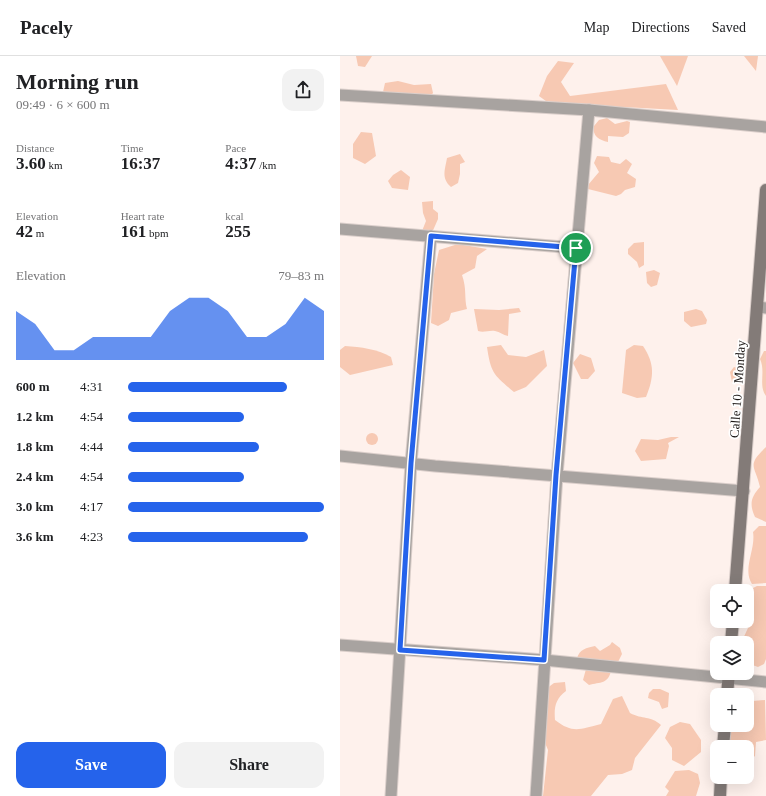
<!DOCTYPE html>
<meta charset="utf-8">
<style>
body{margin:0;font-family:Georgia,serif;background:#f2f2f2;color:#202124;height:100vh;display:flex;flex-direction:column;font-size:15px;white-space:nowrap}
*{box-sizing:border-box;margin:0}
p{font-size:13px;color:#757577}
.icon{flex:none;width:22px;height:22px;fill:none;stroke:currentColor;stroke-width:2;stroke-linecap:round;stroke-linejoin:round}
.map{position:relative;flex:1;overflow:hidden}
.panel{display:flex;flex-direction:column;background:#fff;width:340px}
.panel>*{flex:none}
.buttons{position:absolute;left:370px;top:528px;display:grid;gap:8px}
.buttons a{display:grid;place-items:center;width:44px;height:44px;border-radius:8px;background:#fff;box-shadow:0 4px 16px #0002;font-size:20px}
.pin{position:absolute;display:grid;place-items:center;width:34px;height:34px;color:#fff;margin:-17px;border:2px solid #fff;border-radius:50%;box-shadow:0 1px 4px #0007}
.round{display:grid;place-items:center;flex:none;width:42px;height:42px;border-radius:12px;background:#f2f2f2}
.headline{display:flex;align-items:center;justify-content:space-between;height:68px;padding:0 16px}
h1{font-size:22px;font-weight:800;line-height:30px}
.metrics{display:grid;grid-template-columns:repeat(3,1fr);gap:6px;height:68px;padding:4px 16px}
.metrics div{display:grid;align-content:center}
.metrics b{font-size:17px;font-weight:800}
.metrics small{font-size:11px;font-weight:400}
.metrics p{font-size:11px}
.chart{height:112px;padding:8px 16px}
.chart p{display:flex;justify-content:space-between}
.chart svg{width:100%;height:72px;margin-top:4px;fill:#2563eb;opacity:.7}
.primary-button{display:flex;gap:8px;margin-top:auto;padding:8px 16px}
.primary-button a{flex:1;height:46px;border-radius:12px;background:#2563eb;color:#fff;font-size:16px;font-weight:800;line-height:46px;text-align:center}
.primary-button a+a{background:#f2f2f2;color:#202124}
ul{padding:0 16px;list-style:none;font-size:13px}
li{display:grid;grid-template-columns:64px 48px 1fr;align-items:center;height:30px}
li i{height:10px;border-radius:5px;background:#2563eb}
header{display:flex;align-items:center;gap:24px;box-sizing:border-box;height:56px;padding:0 20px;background:#fff;border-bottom:1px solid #e0e0e0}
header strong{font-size:19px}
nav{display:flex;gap:22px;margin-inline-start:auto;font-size:14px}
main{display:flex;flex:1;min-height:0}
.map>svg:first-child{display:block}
</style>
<header>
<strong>Pacely</strong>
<nav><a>Map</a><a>Directions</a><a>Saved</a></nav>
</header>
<main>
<section class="panel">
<div class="headline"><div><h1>Morning run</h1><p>09:49 · 6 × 600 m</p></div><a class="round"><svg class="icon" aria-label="share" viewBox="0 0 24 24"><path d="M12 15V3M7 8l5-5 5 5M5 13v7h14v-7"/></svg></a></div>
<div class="metrics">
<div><p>Distance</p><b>3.60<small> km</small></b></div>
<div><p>Time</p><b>16:37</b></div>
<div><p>Pace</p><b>4:37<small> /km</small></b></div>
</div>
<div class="metrics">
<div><p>Elevation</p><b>42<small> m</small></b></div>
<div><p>Heart rate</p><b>161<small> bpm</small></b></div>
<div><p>kcal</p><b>255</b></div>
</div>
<div class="chart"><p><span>Elevation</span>79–83 m</p>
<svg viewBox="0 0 160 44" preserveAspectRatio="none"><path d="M0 44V14L10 22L20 38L30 38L40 30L50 30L60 30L70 30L80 14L90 6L100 6L110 14L120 30L130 30L140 22L150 6L160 14V44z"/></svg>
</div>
<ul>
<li><b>600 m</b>4:31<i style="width:81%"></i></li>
<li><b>1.2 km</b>4:54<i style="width:59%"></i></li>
<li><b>1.8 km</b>4:44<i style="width:67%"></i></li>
<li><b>2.4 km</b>4:54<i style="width:59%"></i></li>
<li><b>3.0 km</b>4:17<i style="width:100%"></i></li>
<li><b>3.6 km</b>4:23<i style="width:92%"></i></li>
</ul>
<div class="primary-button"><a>Save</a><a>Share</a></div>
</section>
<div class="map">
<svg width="426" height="740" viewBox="0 0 426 740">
<rect width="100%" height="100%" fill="#fef1ec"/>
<!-- green -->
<g fill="#f7c9b3">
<path d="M 16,0 L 32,0 L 25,11 L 18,10 Z"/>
<path d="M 320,0 L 348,0 L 337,30 Z"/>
<path d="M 404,0 L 418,0 L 416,15 Z"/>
<path d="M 218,5 L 234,7 L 221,26 L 230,40 L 326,28 L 338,54 L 284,51 L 249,54 L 210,48 L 199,40 L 207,20 Z"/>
<path d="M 58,25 L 74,29 L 91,28 L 93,37 L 88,43 L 53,43 L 43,36 L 45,27 Z"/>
<path d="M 267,62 L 275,68 L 287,65 L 290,66 L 289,77 L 283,81 L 268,80 L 268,86 C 259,84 252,80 254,70 L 259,64 Z"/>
<path d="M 21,76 L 32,77 L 36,100 L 25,108 L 13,102 L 13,88 Z"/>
<path d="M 120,98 L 125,106 L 120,108 L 120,118 L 118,127 L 111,131 C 101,122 105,114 107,102 Z"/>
<path d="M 257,100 L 269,101 L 271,106 L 280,108 L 286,103 L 292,108 L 287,117 L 296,123 L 295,131 L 285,134 L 281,138 L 276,140 L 248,133 L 248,129 L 259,116 L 254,107 Z"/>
<path d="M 61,114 L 70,121 L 68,134 L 52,132 L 48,125 L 53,119 Z"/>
<path d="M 93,145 L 93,153 L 98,157 L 98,163 L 91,179 L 82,175 L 86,165 L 83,157 L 82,146 Z"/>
<path d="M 304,186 L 304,209 L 299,212 L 297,206 L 288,198 L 288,193 L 294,187 Z"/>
<path d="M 118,188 L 147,193 L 137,200 L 135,212 L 122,219 C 127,233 124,242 127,253 L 111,257 L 109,264 L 98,270 L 91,267 L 94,218 L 99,194 Z"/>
<path d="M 314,214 L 320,217 L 317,229 L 311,231 L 307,227 L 306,216 Z"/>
<path d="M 179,252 L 181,256 L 169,258 L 168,280 C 163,279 160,276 155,275 C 149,274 144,277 138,275 L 134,253 L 159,254 Z"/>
<path d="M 356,253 L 362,255 L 367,264 L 366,268 L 351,271 L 344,265 L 344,256 Z"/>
<path d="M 161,289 L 168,299 L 186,301 L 204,294 L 207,310 L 186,331 L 174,336 C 154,319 151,318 147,291 Z"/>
<path d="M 294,289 L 303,290 C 315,308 314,321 306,341 L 297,342 L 282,337 L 286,294 Z"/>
<path d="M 5,290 C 21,291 37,293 51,301 L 53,309 L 10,319 L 0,311 L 0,294 Z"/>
<path d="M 424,295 L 426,295 L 426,340 C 418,329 426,316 420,303 Z"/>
<path d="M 240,298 L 251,302 L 255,315 L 248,323 L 241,323 L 233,307 Z"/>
<path d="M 394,311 L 400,313 L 402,325 L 395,328 L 392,326 L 390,316 Z"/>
<circle cx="32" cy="383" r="6"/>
<path d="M 331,381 L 339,381 L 328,387 L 329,390 L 326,403 L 301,405 L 295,395 L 301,383 L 318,384 Z"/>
<path d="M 426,391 L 426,466 L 415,461 C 409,448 411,441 420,431 C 415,409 406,410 426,391 Z"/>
<path d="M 419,470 L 426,470 L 426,527 L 412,528 C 402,513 416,493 413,476 Z"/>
<path d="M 417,530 L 426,530 L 426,603 L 424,608 L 418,611 L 407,607 L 407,587 L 401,587 L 408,572 L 405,565 L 407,565 L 407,535 Z"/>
<path d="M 272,586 L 280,592 L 282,598 L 278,606 L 237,602 C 240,593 246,592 255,590 L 260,595 L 270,589 Z"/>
<path d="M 246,613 L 271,614 C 269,628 260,626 249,629 L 243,624 Z"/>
<path d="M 225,626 L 226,635 C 215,643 214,652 215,664 C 233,678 240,673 261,668 L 273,643 L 282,640 L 290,657 C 303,664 310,659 321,669 L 295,702 L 292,714 L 282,718 L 268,719 L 251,740 L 203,740 L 208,694 L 203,682 L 206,633 L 214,627 Z"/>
<path d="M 313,633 L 320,633 L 329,637 L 328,651 L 322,653 L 319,646 L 308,642 L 309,637 Z"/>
<path d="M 425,644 L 426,684 L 416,686 L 415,700 L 407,706 L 407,691 L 388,691 L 390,669 L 407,669 L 407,658 L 412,645 Z"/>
<path d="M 340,666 L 350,668 L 361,684 L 361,696 L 344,710 L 332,704 L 332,692 L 325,682 L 330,671 Z"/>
<path d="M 349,714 L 358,718 L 360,727 L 356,740 L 326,740 L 329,735 L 325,731 L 335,715 Z"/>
</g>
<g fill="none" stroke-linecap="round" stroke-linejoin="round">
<defs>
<g id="street">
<path d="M 0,39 L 249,54 L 426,71"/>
<path d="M 0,173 L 236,192"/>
<path d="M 417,251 L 426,252"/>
<path d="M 0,400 L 95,410 L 404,435"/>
<path d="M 0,589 L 204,604 L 426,626"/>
<path d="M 51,740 L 71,407 L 91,180"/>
<path d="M 196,740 L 217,419 L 249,54"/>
</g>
<g id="secondary">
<path d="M 395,535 L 426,134"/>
<path d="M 391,587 L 393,565"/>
<path d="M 387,639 L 389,617"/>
<path d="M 383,691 L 385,669"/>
<path d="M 380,740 L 381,721"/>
</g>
</defs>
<!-- street casing -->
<use href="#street" stroke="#daceca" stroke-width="13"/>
<!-- secondary casing -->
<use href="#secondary" stroke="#daceca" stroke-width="14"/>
<!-- street -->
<use href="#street" stroke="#a8a3a0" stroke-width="11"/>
<!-- secondary -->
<use href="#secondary" stroke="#837b78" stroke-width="12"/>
</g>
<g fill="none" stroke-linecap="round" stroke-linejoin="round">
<defs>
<path id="route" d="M 91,180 L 236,192 L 216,419 L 204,604 L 60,594 L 71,407 Z"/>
</defs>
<!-- route casing -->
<use href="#route" stroke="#fff" stroke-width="8"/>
<!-- route -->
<use href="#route" stroke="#2563eb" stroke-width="5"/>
</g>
<g text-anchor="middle" stroke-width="3.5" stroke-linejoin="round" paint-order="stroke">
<!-- street labels -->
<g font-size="13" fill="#1c1715" stroke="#fff">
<text transform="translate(397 333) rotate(-86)" y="5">Calle 10 - Monday</text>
</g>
</g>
</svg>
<div class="buttons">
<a><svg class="icon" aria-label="locate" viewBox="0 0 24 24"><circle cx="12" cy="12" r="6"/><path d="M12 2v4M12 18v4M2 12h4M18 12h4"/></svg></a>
<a><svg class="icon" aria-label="layers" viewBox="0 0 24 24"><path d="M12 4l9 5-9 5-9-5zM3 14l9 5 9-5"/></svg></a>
<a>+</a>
<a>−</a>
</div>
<div class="pin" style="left:236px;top:192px;background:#1e9e55"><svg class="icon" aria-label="arrive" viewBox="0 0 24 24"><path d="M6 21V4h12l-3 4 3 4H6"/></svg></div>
</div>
</main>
